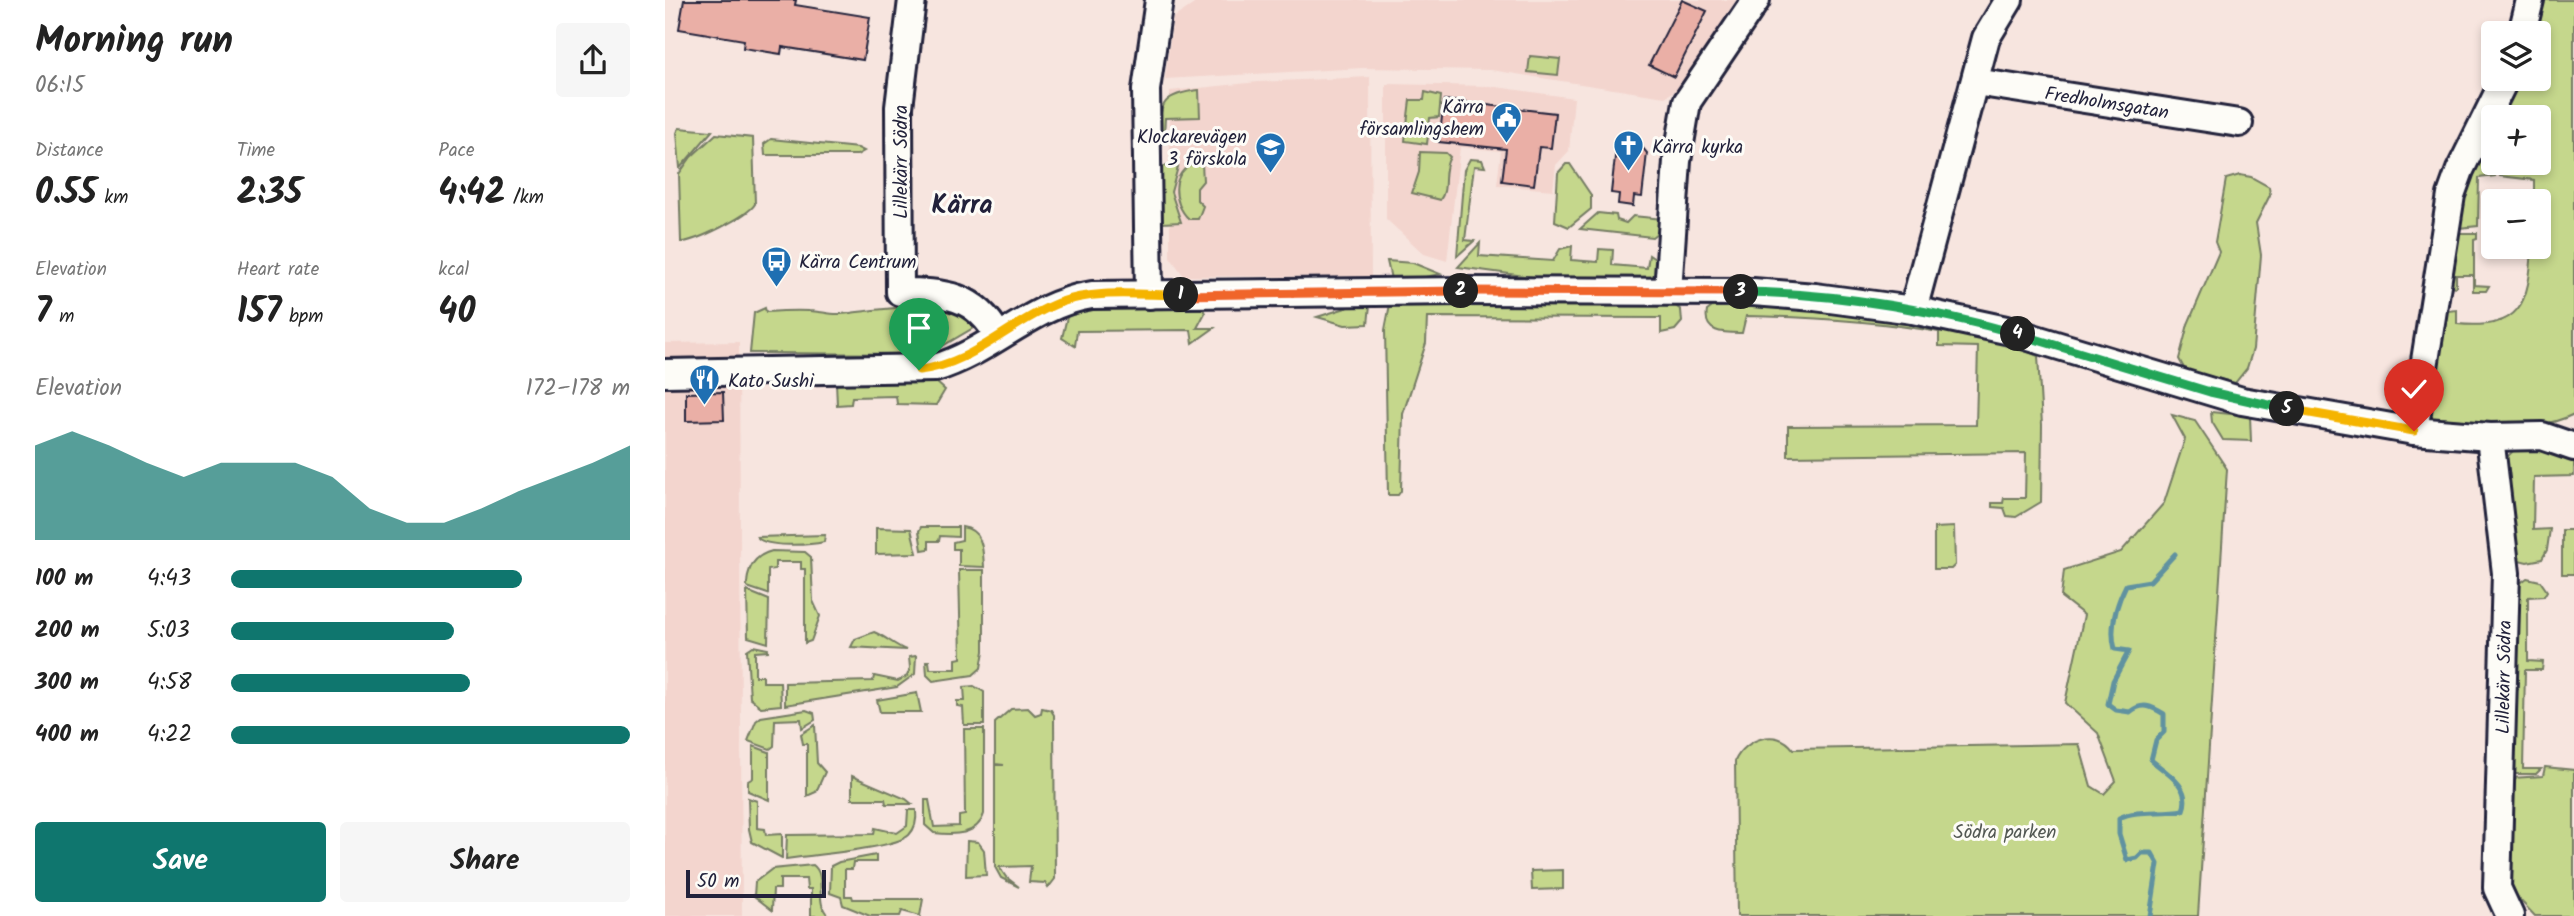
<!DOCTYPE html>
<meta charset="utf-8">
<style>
body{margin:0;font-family:Kalam,sans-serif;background:#f6f6f6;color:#222;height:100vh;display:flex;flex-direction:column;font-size:26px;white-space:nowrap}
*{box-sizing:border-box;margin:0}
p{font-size:23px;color:#767676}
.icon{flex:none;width:38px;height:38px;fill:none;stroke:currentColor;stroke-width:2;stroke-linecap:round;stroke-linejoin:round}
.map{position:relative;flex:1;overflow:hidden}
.drawer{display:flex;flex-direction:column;background:#fff;width:665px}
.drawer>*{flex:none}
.tools{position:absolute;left:1816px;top:21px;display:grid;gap:14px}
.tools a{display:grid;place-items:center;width:70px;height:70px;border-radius:7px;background:#fff;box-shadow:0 4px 10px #0003;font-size:35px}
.scale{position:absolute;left:21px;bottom:18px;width:140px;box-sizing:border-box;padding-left:7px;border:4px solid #22223b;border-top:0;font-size:19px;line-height:24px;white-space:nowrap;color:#22223b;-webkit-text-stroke:5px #fdfcf7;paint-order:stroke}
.pin{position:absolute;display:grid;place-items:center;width:60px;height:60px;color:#fff;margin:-72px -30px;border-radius:50% 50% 50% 0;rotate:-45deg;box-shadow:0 0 7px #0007}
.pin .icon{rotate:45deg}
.km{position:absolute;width:35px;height:35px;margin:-18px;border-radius:50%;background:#222;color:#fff;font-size:19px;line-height:35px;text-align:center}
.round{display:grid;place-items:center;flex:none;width:74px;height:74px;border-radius:7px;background:#f6f6f6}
.headline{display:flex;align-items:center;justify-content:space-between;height:119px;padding:0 35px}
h1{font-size:38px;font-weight:700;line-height:52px}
.figures{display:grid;grid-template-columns:repeat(3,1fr);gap:10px;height:119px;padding:7px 35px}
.figures div{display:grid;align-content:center}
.figures b{font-size:35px;font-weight:700}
.figures small{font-size:19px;font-weight:400}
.figures p{font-size:19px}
.chart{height:196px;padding:14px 35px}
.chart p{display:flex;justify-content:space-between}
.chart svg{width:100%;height:126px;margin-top:7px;fill:#0f766e;opacity:.7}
.button{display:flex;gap:14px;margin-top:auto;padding:14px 35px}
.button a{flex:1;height:80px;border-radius:7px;background:#0f766e;color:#fff;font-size:28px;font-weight:700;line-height:80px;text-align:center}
.button a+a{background:#f6f6f6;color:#222}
ul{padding:0 35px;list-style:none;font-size:23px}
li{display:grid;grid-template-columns:112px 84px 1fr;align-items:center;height:52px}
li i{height:18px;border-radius:9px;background:#0f766e}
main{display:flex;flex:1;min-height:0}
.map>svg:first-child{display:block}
</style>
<main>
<section class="drawer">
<div class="headline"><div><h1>Morning run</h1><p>06:15</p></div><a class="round"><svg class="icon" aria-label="share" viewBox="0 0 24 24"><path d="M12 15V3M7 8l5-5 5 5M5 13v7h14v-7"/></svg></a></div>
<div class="figures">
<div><p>Distance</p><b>0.55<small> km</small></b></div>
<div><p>Time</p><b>2:35</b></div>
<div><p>Pace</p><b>4:42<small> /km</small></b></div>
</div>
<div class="figures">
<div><p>Elevation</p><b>7<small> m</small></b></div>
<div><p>Heart rate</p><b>157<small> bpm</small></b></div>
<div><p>kcal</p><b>40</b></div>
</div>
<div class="chart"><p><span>Elevation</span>172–178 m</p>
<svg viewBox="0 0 160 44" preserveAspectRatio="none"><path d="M0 44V11L10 6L20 11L30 17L40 22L50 17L60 17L70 17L80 22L90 33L100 38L110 38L120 33L130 27L140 22L150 17L160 11V44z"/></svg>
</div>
<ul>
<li><b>100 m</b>4:43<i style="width:73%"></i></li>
<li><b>200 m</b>5:03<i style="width:56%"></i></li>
<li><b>300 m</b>4:58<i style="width:60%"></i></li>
<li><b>400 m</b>4:22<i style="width:100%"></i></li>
</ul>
<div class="button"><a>Save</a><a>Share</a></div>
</section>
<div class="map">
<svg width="1909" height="916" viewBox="0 0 1909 916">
<rect width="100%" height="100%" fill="#f7e5df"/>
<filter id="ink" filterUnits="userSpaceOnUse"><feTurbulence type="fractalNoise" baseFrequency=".0143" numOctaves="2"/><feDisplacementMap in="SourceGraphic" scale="14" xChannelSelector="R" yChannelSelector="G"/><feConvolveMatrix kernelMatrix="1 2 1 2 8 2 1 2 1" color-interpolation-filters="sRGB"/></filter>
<g filter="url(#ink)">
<!-- built -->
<g fill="#f3d5ce">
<path d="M 529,0 L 1071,0 L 1016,87 L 1000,97 L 826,70 L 698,68 L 500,79 L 508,18 L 529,4 Z"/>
<path d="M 705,77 L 706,277 L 519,276 L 505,257 L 505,91 L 593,82 Z"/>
<path d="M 721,84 L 824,86 L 909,98 L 904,151 L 891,165 L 888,190 L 832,185 L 836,151 L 795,147 L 782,261 L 759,254 L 721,219 Z"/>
<path d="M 74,342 L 77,916 L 0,916 L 0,343 Z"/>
</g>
<!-- green -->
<g fill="#c5d78c" stroke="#747c64" stroke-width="2">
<path d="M 1871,0 L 1909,0 L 1909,414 C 1868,435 1815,425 1771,423 L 1764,412 L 1782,311 L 1792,310 L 1792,324 C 1856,330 1864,304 1867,247 L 1874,247 L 1874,201 L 1869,201 L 1869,180 L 1835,176 L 1835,163 L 1874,163 L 1874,117 L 1834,117 L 1853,79 L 1874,79 L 1874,33 L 1867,33 Z"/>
<path d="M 865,56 L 895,59 L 893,75 L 863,72 Z"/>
<path d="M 534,90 L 535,117 L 500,118 L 499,135 L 496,137 C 492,102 500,94 534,90 Z"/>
<path d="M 760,92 L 776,96 L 774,117 L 765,118 L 762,144 L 740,141 L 745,100 L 759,100 Z"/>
<path d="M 14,128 L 47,131 L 15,168 L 12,133 Z"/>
<path d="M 1829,129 L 1830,176 L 1814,178 L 1813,226 L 1793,228 L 1802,180 Z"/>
<path d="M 51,134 L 88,138 L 90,204 C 83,216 30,242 16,242 L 14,174 L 26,157 Z"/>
<path d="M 106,139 L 193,148 L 199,151 L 192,155 L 100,155 L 99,144 Z"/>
<path d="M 755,152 L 781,153 L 785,157 C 776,172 784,189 775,200 L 747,193 L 754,172 Z"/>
<path d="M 805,159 L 817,160 L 820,167 L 809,166 L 800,240 L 809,241 L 792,256 L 799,170 Z"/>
<path d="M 530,163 L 537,163 L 538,181 L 532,188 L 532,200 L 538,206 L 533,219 L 524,219 C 507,203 505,172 530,163 Z"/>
<path d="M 901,164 L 905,164 L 926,195 L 926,209 L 904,227 L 890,221 L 893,173 Z"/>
<path d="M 495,166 L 513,167 L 506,192 L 516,222 L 497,223 Z"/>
<path d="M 1575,175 L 1586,177 L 1604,187 L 1605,195 L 1591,223 L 1596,255 L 1588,349 L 1582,368 L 1570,383 L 1520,370 L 1514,359 L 1523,324 L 1554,252 L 1550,242 L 1561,179 Z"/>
<path d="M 933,213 L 951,215 L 952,220 L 961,223 L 968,216 L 998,219 L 997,229 L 987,237 L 915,229 Z"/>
<path d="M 1792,233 L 1812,233 L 1812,238 L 1809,239 L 1809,285 L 1824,286 L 1821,291 L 1808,291 L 1808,275 L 1791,275 L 1791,287 L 1785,286 Z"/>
<path d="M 815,243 L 814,256 L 888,261 L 895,249 L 907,246 L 906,260 L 933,262 L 934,249 L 948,250 L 947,265 L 982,268 L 984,255 L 993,261 L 994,271 L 984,278 L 889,280 L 793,267 Z"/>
<path d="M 722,261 L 748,263 L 775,274 L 745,280 L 726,279 Z"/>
<path d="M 725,304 L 1009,305 L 1016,310 L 1017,322 L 1010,330 L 996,333 L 996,318 L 762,317 L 761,343 L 738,414 L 736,491 L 733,495 L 723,495 L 720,330 Z"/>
<path d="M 705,305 L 703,324 L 680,325 L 652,317 L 684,307 Z"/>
<path d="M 1050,305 C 1146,306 1285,318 1373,356 L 1377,425 L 1376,502 L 1351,517 L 1342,516 L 1339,508 L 1327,507 L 1327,503 L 1338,503 L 1339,498 L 1360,498 L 1361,453 L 1123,456 L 1123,426 L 1311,425 L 1313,347 L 1274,346 L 1274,332 C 1210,321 1145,317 1081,316 L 1077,333 C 1060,333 1038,334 1042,311 Z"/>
<path d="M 500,306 L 538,309 L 540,313 L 532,328 L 549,328 L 528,343 L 526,330 L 412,331 L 410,346 L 397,338 L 402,317 L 418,307 Z"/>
<path d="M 100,308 L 101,312 C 115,311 130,310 144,311 C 155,311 165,315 176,314 C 205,311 292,294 308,328 L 264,354 L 85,353 L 89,313 Z"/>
<path d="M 270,381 L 280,390 L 271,405 L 232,404 L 231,396 L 187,397 L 186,404 L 172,405 L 171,382 Z"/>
<path d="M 1546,412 L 1585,416 L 1586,441 L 1558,440 L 1547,422 Z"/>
<path d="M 1507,415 L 1530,421 L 1562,469 L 1533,916 L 1072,916 L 1070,761 C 1080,739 1112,727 1128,749 L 1414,744 L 1426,786 L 1439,794 L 1451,781 L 1433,733 L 1400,703 L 1419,615 L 1396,597 L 1399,570 L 1456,552 L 1499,503 L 1520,439 Z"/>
<path d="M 1885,448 L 1909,458 L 1909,476 L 1869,477 L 1868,530 L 1885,529 L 1882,550 L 1877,559 L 1862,562 L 1850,559 L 1838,461 L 1850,449 Z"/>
<path d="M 256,527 L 293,527 L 293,537 L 275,536 L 274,541 L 264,541 L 264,549 L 257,550 L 254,531 Z"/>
<path d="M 297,527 C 318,530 318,549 319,567 L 294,566 L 294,549 L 288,549 L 288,542 L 297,540 Z"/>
<path d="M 1289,527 L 1290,565 L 1286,569 L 1269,569 L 1269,528 Z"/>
<path d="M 211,528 L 246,529 L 252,553 L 211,554 Z"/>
<rect x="1897" y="530" width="12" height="44"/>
<path d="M 160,535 L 159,542 C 146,545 100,548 92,537 Z"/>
<path d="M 107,551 L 140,552 L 146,557 L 148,601 L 155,616 L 146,641 L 140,643 L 140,569 L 136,569 L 136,562 L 110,562 L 110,569 L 103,570 L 103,594 L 82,587 C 82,569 88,556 107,551 Z"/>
<path d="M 294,570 L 319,570 L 319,651 L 316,668 L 308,675 L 268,681 L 262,675 L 261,661 L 264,661 L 265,669 L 291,669 L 291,659 L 296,658 Z"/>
<path d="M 1862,578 L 1875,581 L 1882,591 L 1879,596 L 1863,597 L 1863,661 L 1878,662 L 1877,670 L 1860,670 L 1858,769 L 1876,769 L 1871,774 L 1848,774 L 1849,588 Z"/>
<path d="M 82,591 L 104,600 L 103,643 L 83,637 Z"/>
<path d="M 209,632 C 221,637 229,645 241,650 L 186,647 L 190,639 Z"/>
<path d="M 88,646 L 103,649 L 103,651 L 90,652 L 90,676 L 98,676 L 98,682 L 115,682 L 116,705 L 96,707 L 85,698 L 82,650 Z"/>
<path d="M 251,656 L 250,674 L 232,687 L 120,705 L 120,683 L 208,681 L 209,676 L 233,681 L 242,676 L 245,668 L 244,657 Z"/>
<path d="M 309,686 L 319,692 L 319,725 L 299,725 L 298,707 L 292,706 L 292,701 L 300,701 L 299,687 Z"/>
<path d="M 252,693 L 256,712 L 215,712 L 212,700 Z"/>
<path d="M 363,708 L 370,715 L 376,713 L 377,708 L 386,710 L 389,715 L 390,879 L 383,888 L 380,883 L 364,882 L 366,866 L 334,867 L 341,877 L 354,887 L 336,878 L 330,867 L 330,765 L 339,765 L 330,764 L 330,723 L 346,709 Z"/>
<path d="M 141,710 L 149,713 L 150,720 L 137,728 L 136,719 L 110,720 L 109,746 L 105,749 L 83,741 L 91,721 L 96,717 Z"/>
<path d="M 150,725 L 152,763 L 160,772 L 151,792 L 142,796 L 142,744 L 138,744 L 136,734 Z"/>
<path d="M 299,729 L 319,729 L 319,814 C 312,836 289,835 269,833 L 260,825 L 260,800 L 264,800 L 269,827 L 294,826 L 294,816 L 300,815 Z"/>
<path d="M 88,746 L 104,752 L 104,800 L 83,791 L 83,781 L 88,778 Z"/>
<path d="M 1880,767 L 1909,770 L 1909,916 L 1870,916 L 1852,897 L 1845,884 L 1847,778 L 1878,776 Z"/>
<path d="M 187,776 L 241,799 L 247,804 L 221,804 L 220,799 L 187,799 Z"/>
<path d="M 83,798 L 92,801 L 92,828 L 100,829 L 101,835 L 117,834 L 117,858 L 87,842 L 84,829 Z"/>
<path d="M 243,810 L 251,810 C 252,819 251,828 244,835 C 229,849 145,855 121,859 L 122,835 L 209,834 L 210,828 L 232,833 L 242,826 Z"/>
<path d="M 302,841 L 313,842 L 319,850 L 321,875 L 301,876 Z"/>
<path d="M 211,855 L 211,862 L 188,862 L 187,869 L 180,869 L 180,896 L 187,896 L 188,899 L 258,899 L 255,916 L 237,911 L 235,916 L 205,916 L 178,905 L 176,897 L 165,893 L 166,866 L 174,862 Z"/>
<path d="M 148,865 C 163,876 148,903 164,916 L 146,916 L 146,889 L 142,889 L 141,879 L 115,879 L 115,889 L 108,889 L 107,910 L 89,896 L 90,882 L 107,869 Z"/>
<path d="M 898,870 L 898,889 L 867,890 L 866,871 Z"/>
</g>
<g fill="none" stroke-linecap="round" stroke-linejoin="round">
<!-- stream -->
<path stroke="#6192a0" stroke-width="5" d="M 1485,916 L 1493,864 L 1487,853 L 1477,853 L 1472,858 L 1462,860 L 1454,834 L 1454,818 C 1472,809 1497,814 1518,810 C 1527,787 1502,773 1486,760 L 1491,740 L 1499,732 L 1499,714 C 1486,706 1478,702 1465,712 L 1451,710 L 1443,704 L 1448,681 L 1464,651 L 1450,649 C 1444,627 1451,605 1461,585 L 1485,581 L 1510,554"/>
</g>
<!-- building -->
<g fill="#eaafa6" stroke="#22223b" stroke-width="2">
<path d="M 19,0 L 131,0 L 130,5 L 205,17 L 198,60 L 117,47 L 116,54 L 78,48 L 79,40 L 14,29 Z"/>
<path d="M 1017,0 L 1042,11 L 1009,77 L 984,65 Z"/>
<path d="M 779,100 L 890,113 L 886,148 L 874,147 L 869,185 L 837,181 L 841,149 L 774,142 Z"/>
<path d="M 965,140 L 972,141 L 982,153 L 977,197 L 969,196 L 968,206 L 953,204 L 954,194 L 946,193 L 951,148 Z"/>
<path d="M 58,392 L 59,420 L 21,421 L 21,393 Z"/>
</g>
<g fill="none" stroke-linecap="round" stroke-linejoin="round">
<defs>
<g id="minor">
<path d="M 247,0 L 234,107 L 235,292 C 279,292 311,295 333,336"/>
<path d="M 1857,33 L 1865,0"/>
<path d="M 1310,82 L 1574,123"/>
<path d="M 1003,291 L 1012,161 L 1022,102 L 1091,0"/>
<path d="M 484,295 L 481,90 L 494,0"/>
<path d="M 1248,310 L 1321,38 L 1344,0"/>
<path d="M 0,373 L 270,368 C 327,351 367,304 427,295 L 799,291 L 1088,292 L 1150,297 L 1248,310 L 1341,330 L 1577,401 L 1749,431 L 1825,437 L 1877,436 L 1909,447"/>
<path d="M 1749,431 L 1786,195 L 1795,170 L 1840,79"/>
<path d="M 1825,437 L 1841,573 L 1832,888 L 1845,916"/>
</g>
</defs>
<!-- minor casing -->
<use href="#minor" stroke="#22223b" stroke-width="32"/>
<!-- minor -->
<use href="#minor" stroke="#fdfcf7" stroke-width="26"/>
</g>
</g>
<g fill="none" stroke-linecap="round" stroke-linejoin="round" filter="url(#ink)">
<defs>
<path id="split-1" d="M 254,370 C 307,365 345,322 393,303 C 431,289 476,295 516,295"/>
<path id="split-2" d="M 516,295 L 796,291"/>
<path id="split-3" d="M 796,291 L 1076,292"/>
<path id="split-4" d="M 1076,292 C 1168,293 1264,309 1353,334"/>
<path id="split-5" d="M 1353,334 L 1545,392 L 1622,409"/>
<path id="split-6" d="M 1622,409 L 1749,431"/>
</defs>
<!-- split-1 casing -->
<use href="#split-1" stroke="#fff" stroke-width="14"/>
<!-- split-2 casing -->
<use href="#split-2" stroke="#fff" stroke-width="14"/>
<!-- split-3 casing -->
<use href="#split-3" stroke="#fff" stroke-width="14"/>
<!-- split-4 casing -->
<use href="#split-4" stroke="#fff" stroke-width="14"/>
<!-- split-5 casing -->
<use href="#split-5" stroke="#fff" stroke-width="14"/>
<!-- split-6 casing -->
<use href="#split-6" stroke="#fff" stroke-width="14"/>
<!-- split-1 -->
<use href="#split-1" stroke="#f5b400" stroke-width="9"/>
<!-- split-2 -->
<use href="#split-2" stroke="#f0652b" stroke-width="9"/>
<!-- split-3 -->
<use href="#split-3" stroke="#f0652b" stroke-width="9"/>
<!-- split-4 -->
<use href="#split-4" stroke="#22a559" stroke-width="9"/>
<!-- split-5 -->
<use href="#split-5" stroke="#22a559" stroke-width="9"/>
<!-- split-6 -->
<use href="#split-6" stroke="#f5b400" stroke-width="9"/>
</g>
<!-- icons -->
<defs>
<symbol id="civic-pin" viewBox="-11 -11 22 30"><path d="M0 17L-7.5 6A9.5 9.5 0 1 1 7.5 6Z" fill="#1f6fb2" stroke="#fdfcf7"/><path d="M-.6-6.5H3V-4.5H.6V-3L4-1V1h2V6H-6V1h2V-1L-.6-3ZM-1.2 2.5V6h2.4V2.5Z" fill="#fff"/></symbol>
<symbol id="church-pin" viewBox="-11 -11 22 30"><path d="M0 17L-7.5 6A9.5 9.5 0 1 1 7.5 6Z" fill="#1f6fb2" stroke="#fdfcf7"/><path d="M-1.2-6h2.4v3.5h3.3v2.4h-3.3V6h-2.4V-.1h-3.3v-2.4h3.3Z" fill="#fff"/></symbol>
<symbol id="school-pin" viewBox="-11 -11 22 30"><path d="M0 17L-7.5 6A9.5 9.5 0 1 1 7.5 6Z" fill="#1f6fb2" stroke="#fdfcf7"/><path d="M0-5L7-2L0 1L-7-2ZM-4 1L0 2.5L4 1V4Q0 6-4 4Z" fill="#fff"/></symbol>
<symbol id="bus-pin" viewBox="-11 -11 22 30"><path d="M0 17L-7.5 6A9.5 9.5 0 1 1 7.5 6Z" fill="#1f6fb2" stroke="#fdfcf7"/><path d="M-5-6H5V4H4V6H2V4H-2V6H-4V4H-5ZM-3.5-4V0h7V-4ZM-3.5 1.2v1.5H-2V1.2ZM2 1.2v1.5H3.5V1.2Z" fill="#fff"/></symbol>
<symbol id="restaurant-pin" viewBox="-11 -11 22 30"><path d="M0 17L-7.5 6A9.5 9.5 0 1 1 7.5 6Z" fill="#1f6fb2" stroke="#fdfcf7"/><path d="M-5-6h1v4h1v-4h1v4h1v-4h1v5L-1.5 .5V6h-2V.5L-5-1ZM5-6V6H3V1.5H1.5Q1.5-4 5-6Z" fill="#fff"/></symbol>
</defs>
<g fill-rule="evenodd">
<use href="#civic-pin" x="824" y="100" width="35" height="47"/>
<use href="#church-pin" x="946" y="128" width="35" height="47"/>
<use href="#school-pin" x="588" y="130" width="35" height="47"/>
<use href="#bus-pin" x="94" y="244" width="35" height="47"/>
<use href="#restaurant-pin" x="22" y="362" width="35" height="47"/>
</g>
<g text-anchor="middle" stroke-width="6" stroke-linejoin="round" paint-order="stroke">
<!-- street labels -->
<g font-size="19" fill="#22223b" stroke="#fdfcf7">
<text transform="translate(1442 102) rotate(9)" y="7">Fredholmsgatan</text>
<text transform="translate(235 162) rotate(-90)" y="7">Lillekärr Södra</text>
<text transform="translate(1838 677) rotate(-89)" y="7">Lillekärr Södra</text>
</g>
<!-- poi labels -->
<g font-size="19" fill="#22223b" stroke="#fdfcf7" text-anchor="start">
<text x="819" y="113" text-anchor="end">Kärra<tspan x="819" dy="22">församlingshem</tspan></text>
<text x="582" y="143" text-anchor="end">Klockarevägen<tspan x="582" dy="22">3 förskola</tspan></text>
<text x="987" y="153">Kärra kyrka</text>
<text x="134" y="268">Kärra Centrum</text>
<text x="63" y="387">Kato Sushi</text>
</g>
<!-- park labels -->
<g font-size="19" fill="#535853" stroke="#fdfcf7">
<text x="1340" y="838">Södra parken</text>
</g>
<!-- district labels -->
<g font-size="26" font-weight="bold" fill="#22223b" stroke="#fdfcf7">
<text x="297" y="213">Kärra</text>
</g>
</g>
</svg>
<div class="tools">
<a><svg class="icon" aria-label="layers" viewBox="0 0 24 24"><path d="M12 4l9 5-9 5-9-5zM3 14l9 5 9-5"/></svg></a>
<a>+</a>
<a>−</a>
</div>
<div class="scale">50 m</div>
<div class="pin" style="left:254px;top:370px;background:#1e9e55"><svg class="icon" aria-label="arrive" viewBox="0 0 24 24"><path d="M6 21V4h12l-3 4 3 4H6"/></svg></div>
<div class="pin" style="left:1749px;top:431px;background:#d93025"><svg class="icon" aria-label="check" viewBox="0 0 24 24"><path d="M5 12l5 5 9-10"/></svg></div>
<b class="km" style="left:516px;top:295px">1</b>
<b class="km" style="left:796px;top:291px">2</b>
<b class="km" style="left:1076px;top:292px">3</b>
<b class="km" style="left:1353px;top:334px">4</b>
<b class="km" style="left:1622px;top:409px">5</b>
</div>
</main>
